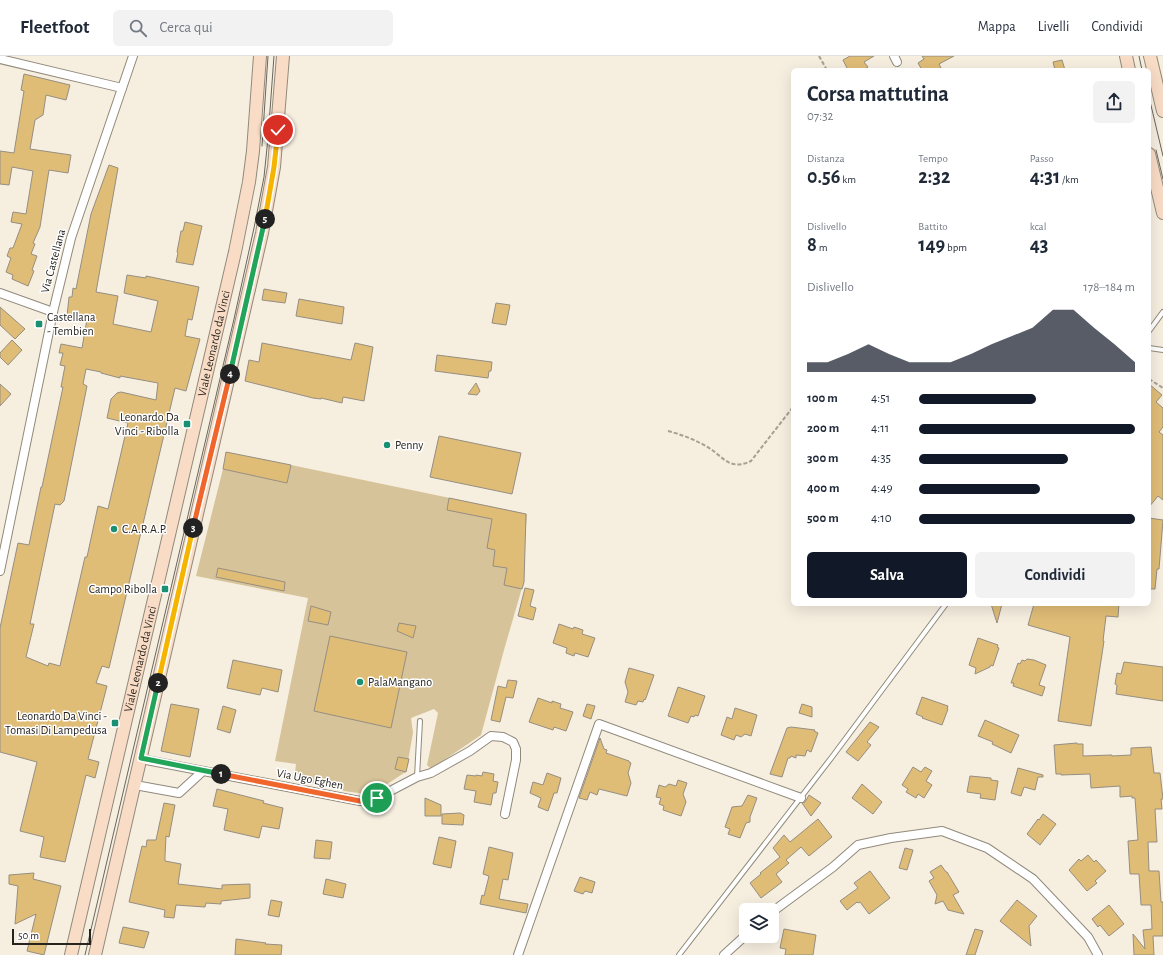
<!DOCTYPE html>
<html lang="it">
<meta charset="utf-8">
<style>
body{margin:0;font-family:"Alegreya Sans",sans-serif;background:#f2f2f3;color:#1f2937;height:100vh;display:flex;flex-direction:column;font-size:15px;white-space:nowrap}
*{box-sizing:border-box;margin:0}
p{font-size:13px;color:#747a83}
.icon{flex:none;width:22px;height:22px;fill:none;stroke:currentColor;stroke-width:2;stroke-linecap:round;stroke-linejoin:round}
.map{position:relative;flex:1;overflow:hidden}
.drawer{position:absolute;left:791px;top:12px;width:360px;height:538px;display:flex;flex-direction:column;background:#fff;border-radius:6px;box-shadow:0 4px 16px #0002}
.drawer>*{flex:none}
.fabs{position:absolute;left:739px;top:847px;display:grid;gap:8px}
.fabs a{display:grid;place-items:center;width:40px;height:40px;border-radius:6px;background:#fff;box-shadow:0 4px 16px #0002;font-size:20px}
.scale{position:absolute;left:12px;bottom:10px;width:79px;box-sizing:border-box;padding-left:4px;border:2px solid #27241f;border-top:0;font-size:11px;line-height:14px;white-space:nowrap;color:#27241f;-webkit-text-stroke:3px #fff;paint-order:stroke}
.pin{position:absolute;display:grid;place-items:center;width:34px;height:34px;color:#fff;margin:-17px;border:2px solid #fff;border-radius:50%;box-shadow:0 1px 4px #0007}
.km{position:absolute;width:20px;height:20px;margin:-10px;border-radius:50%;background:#222;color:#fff;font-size:11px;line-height:20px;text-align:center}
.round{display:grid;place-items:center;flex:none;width:42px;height:42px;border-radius:6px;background:#f2f2f3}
.headline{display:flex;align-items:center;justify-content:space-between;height:68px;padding:0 16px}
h1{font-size:22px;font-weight:700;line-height:30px}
.stats{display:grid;grid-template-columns:repeat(3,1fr);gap:6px;height:68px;padding:4px 16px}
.stats div{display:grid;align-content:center}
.stats b{font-size:20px;font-weight:700}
.stats small{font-size:11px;font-weight:400}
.stats p{font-size:11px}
.chart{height:112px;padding:8px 16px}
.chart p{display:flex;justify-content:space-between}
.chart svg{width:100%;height:72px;margin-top:4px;fill:#111827;opacity:.7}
.primary-button{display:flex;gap:8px;margin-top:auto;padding:8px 16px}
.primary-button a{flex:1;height:46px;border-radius:6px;background:#111827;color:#fff;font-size:16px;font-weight:700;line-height:46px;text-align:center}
.primary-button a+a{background:#f2f2f3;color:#1f2937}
ul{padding:0 16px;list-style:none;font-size:13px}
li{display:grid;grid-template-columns:64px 48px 1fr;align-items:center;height:30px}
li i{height:10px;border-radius:5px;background:#111827}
header{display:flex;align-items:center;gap:24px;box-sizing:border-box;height:56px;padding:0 20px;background:#fff;border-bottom:1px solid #e0e1e3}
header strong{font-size:19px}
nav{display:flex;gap:22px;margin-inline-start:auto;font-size:14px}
.search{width:280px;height:36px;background:#f2f2f3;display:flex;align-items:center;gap:10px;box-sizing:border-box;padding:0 14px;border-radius:6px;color:#747a83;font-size:15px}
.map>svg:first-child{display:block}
</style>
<header>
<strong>Fleetfoot</strong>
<div class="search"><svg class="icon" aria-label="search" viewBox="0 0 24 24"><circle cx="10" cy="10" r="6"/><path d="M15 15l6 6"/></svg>Cerca qui</div>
<nav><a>Mappa</a><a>Livelli</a><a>Condividi</a></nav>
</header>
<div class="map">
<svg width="1163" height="899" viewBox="0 0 1163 899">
<rect width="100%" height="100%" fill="#f6eedf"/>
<!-- green -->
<path fill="#d7c399" d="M 291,409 L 527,458 L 522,525 L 524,525 L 504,594 L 481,679 L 431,713 L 427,709 L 438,657 L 434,653 L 411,662 L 413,677 L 406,716 C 395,722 380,735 368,737 C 353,739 317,728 301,724 L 301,719 L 295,717 L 296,708 L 275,705 L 308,542 L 196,520 L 223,413 L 287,427 Z"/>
<!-- building -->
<g fill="#e0bd77" stroke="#958e81" fill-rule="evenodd">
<path d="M 850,0 L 874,0 L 864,6 L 868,11 L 863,14 L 848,14 L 843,4 Z"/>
<path d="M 922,0 L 954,0 L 939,8 L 942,14 L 922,14 L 918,7 L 924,3 Z"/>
<path d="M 1062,4 L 1065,14 L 1055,14 L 1053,6 Z"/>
<path d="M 24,18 L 70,29 L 66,44 L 46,39 L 43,59 L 35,64 L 30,93 L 71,99 L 68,117 L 49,114 L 40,171 L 33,187 L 35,188 L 31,198 L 37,200 L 32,214 L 34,215 L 28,230 L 12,223 L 13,219 L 6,216 L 11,202 L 7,200 L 10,192 L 13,192 L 22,168 L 11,166 L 13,156 L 26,158 L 33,115 L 12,111 L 9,129 L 0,128 L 0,95 L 14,97 L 24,35 L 21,34 Z"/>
<path d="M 109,109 L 118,112 L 96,236 L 118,240 L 113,268 L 151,276 L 158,245 L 124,237 L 127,219 L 146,222 L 146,220 L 199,231 L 192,264 L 188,263 L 185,280 L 200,283 L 186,335 L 175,332 L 109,612 L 102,610 L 96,627 L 107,630 L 88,703 L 99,706 L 95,722 L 86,719 L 65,806 L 40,801 L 44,781 L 20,775 L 37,706 L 0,696 L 0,572 L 18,487 L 29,489 L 41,431 L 42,431 L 63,331 L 61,331 L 65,310 L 60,309 L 63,297 L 59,297 L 61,288 L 82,292 L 87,263 L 67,260 L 69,241 L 72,241 L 73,232 L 76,233 L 91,158 ZM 86,313 L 101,316 L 101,317 L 120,322 L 120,320 L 158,327 L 156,344 L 121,336 L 117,337 L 111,343 L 107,362 L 128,367 L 108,453 L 98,450 L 87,501 L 85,501 L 60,610 L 49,607 L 48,610 L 26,601 L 34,568 L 30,568 L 55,448 L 60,449 L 64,445 L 87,330 L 83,328 Z"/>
<path d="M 185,166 L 202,170 L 193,209 L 176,206 L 178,197 L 177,196 L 181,175 L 183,175 Z"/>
<path d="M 264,233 L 287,237 L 285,247 L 262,244 Z"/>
<path d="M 299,243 L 344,251 L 342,268 L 296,260 Z"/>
<path d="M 496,247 L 510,249 L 506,269 L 492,267 Z"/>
<path d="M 0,251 L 25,273 L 15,283 L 0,269 Z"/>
<path d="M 12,284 L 22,294 L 8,309 L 0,301 L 0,297 Z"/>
<path d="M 262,287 L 351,304 L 355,287 L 373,291 L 364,345 L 343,341 L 342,347 L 321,342 L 321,343 L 313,342 L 245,325 L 249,304 L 259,306 Z"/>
<path d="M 437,299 L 492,306 L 491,315 L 489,315 L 488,322 L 435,315 Z"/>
<path d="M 476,327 L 480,335 L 477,339 L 468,338 Z"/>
<path d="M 0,328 L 11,338 L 0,350 Z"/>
<path d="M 1149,328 L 1162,339 L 1156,346 L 1163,352 L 1163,371 L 1159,376 L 1163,379 L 1163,444 L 1158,440 L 1149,451 Z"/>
<path d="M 439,380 L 521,397 L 512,438 L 430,421 Z"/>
<path d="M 226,396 L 291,409 L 287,427 L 223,413 Z"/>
<path d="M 449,442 L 526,458 L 524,526 L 522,533 L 504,529 L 507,512 L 493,510 L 495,494 L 487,492 L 492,463 L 447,454 Z"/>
<path d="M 1149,462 L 1163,464 L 1159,513 L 1157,513 L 1155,533 L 1149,533 Z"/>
<path d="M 218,512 L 285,526 L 284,535 L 216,521 Z"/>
<path d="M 525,532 L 534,534 L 530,550 L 536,552 L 533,564 L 518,560 Z"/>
<path d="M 991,548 L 1002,548 L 997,567 Z"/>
<path d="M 1034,548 L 1119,548 L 1118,561 L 1106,560 L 1103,585 L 1104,585 L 1091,670 L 1058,665 L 1070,581 L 1028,569 Z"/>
<path d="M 311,550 L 331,556 L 328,569 L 308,565 Z"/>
<path d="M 399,567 L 416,570 L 413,582 L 397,575 Z"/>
<path d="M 559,568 L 573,573 L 574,571 L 583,574 L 582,578 L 595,582 L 588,601 L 575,597 L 574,600 L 566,597 L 567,592 L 553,587 Z"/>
<path d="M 330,580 L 407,596 L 391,672 L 314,655 Z"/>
<path d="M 978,582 L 998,589 L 997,591 L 999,592 L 993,610 L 991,609 L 990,611 L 975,618 L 976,612 L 969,609 Z"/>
<path d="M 1027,603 L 1034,604 L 1046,609 L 1039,629 L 1045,631 L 1042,640 L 1013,630 L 1014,627 L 1011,627 L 1018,607 L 1020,608 L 1022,604 L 1025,605 Z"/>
<path d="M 233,604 L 282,614 L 278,636 L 262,632 L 260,639 L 227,632 Z"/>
<path d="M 1124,606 L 1163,611 L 1163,645 L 1116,638 L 1117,629 L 1115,628 L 1117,617 L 1121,618 Z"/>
<path d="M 629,612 L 654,619 L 646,642 L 645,644 L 644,643 L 643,646 L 638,645 L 636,649 L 625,646 L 628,636 L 625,626 Z"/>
<path d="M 508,624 L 517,625 L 513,642 L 506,641 L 500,666 L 491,664 L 498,630 L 506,632 Z"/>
<path d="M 678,631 L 705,640 L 698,660 L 695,659 L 694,661 L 691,660 L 688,667 L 668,660 Z"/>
<path d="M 922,641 L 948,650 L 947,653 L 948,653 L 942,669 L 922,662 L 923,661 L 916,658 Z"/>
<path d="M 538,642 L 552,647 L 552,645 L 561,648 L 560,652 L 573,656 L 566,675 L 554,671 L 553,674 L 529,666 Z"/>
<path d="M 171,648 L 199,653 L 190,701 L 161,695 Z"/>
<path d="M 587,648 L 595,650 L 591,663 L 583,660 Z"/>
<path d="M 802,648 L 812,651 L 812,661 L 799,657 Z"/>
<path d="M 223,650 L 236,654 L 230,677 L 217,673 Z"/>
<path d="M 735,652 L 757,659 L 751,680 L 745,678 L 741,681 L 736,679 L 734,684 L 721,679 L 727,661 L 732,663 Z"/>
<path d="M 985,664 L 1019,679 L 1011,697 L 992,688 L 993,686 L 978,680 Z"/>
<path d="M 870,666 L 879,671 L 867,686 L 871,689 L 858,705 L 846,696 Z"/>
<path d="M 791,671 L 815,674 L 814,675 L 818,677 L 811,696 L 807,694 L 805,700 L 796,699 L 796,702 L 791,700 L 790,702 L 788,702 L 782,721 L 770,718 L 787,672 Z"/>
<path d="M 600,682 L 604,693 L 607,694 L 606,697 L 629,705 L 629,706 L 631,707 L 628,717 L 631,727 L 627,740 L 599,733 L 597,739 L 590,736 L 587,744 L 579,742 Z"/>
<path d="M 1077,687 L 1077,688 L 1083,688 L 1083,700 L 1112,699 L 1112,700 L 1131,699 L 1131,692 L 1151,691 L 1154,717 L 1160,717 L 1163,743 L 1161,743 L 1162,753 L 1155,753 L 1157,786 L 1148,786 L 1149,815 L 1159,815 L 1161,846 L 1163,846 L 1163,880 L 1153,880 L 1154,899 L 1134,899 L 1133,878 L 1145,893 L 1143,874 L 1152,873 L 1151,849 L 1141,849 L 1139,818 L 1130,818 L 1128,785 L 1138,784 L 1135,742 L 1132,742 L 1132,740 L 1120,741 L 1120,730 L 1091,732 L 1090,718 L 1061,719 L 1061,718 L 1056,718 L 1054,689 Z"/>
<path d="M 398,701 L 409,703 L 406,716 L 395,713 Z"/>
<path d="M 913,711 L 921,716 L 925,711 L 932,715 L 926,725 L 932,729 L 924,742 L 918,738 L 916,742 L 906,736 L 908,733 L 902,729 Z"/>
<path d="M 1018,712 L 1043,719 L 1043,721 L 1038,721 L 1035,734 L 1024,731 L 1021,740 L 1011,737 Z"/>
<path d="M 483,716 L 494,718 L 493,725 L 498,726 L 496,737 L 493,737 L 491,749 L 474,746 L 476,735 L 464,733 L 467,719 L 476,720 L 476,719 L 482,720 Z"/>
<path d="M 547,717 L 561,722 L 557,737 L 554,737 L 548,755 L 538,751 L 541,742 L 530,737 L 533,726 L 543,729 Z"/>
<path d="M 970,720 L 991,722 L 991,724 L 998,725 L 995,744 L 980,742 L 981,738 L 967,736 Z"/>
<path d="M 678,724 L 687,727 L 683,738 L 686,746 L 681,760 L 663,754 L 664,750 L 659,748 L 661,742 L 656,741 L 659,729 L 665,731 L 669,728 L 676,730 Z"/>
<path d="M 862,728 L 882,746 L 873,758 L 852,742 Z"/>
<path d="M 217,733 L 264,745 L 263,747 L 283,752 L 279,773 L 262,770 L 259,782 L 224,774 L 228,753 L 213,750 Z"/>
<path d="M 748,739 L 757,742 L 750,761 L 750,766 L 746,767 L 740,782 L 728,778 L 730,773 L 725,771 L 732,751 L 742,750 Z"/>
<path d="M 809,739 L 821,747 L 811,760 L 802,747 L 805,746 Z"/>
<path d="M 425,742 L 441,749 L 441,760 L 425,760 Z"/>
<path d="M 164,747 L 175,749 L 169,781 L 166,780 L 165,800 L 165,805 L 181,808 L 178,828 L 222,833 L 222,829 L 250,828 L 250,842 L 221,845 L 221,848 L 206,847 L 205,851 L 176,849 L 174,862 L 164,861 L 165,854 L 129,846 L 142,790 L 146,791 L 147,784 L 156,784 Z"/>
<path d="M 460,757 L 464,759 L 463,769 L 442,768 L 442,758 Z"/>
<path d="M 1043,758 L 1056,768 L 1040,789 L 1027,778 L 1038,763 L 1039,764 Z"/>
<path d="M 818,763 L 832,781 L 809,800 L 801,791 L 786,804 L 789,807 L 776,818 L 782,826 L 761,842 L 750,827 L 761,818 L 760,817 L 780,801 L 773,792 L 784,779 L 790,786 Z"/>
<path d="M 439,781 L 456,785 L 451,812 L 433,808 Z"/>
<path d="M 316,784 L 332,786 L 330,803 L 314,802 Z"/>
<path d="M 489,791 L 513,797 L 508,824 L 503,823 L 499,843 L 528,848 L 526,857 L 480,848 L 482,839 L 484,840 L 489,820 L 483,818 Z"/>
<path d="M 905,792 L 913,794 L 907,814 L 899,812 Z"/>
<path d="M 1088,799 L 1094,806 L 1096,804 L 1106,815 L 1095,825 L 1097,827 L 1087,835 L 1069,814 L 1079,803 L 1081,805 Z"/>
<path d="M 941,809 L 946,816 L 947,816 L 959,836 L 953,839 L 964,858 L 948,854 L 943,845 L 935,848 L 937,839 L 929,825 L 934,822 L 930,816 Z"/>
<path d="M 870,815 L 890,842 L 869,858 L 860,846 L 858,847 L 857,846 L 847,854 L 840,845 L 858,832 L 854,827 Z"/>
<path d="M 34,817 L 33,823 L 61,830 L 44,899 L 27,895 L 36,858 L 15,868 L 18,830 L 9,828 L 9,819 Z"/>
<path d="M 580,821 L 595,826 L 592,837 L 585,835 L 583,838 L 574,835 Z"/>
<path d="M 326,823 L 346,828 L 343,842 L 323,838 Z"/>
<path d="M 271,844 L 282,846 L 279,861 L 268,859 Z"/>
<path d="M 1017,844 L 1037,860 L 1029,870 L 1031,890 L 1000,865 Z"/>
<path d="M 1109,849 L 1124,868 L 1109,880 L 1100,869 L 1098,871 L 1092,863 Z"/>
<path d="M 123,871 L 149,876 L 144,892 L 119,887 Z"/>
<path d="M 784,873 L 816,879 L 813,899 L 785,899 L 786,893 L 780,892 Z"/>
<path d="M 975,873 L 983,875 L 975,899 L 966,899 Z"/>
<path d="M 236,883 L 266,887 L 265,888 L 282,889 L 281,899 L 235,899 Z"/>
</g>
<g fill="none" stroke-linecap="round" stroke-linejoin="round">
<defs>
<g id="lane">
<path d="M 1149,275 L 1163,256"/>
<path d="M 1149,292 L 1163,294"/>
<path d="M 417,721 L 420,665"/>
<path d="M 679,899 L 832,701 L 946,548"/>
</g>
<g id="street">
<path d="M 894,0 L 897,6"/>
<path d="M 0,3 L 122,32"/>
<path d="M 0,237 L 53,256"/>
<path d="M 0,515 L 53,256 L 71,182 L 133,0"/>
<path d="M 141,703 L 360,745 L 377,742 L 417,721 L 431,717 L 470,695 L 491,680 L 503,681 L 513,686 L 516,693 L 516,704 L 505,758"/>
<path d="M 135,729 L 179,737 L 203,715"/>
<path d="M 772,856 L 833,811 L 858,789 L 891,782 L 942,775 L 987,792 L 1033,823 L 1088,881 L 1098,899"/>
<path d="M 518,899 L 599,668 L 801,742"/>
<path d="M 724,899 L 746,879"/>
</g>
<g id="secondary">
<path d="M 1126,0 L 1129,14"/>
<path d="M 1150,0 L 1163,55"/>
<path d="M 1149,98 L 1163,157"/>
<path id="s1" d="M 71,899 L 235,196 L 249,126 L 253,95 L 260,0"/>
<path d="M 95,899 L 262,177 L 274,111 L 283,0"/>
</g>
</defs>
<!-- lane casing -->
<use href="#lane" stroke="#918a7c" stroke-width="6"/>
<!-- street casing -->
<use href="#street" stroke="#918a7c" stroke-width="10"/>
<!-- secondary casing -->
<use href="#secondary" stroke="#918a7c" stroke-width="14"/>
<!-- path -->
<g stroke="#a59f94" stroke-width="2" stroke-dasharray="4 2" stroke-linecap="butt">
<path d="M 819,0 L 827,14"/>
<path d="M 1149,323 L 1163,332"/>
<path d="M 668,375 C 683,379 699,385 712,394 C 718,398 723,404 730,407 C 737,410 745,408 751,405 L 793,351"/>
</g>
<!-- lane -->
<use href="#lane" stroke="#fff" stroke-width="4"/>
<!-- street -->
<use href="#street" stroke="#fff" stroke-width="8"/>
<!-- secondary -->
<use href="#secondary" stroke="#f9dcc6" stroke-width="12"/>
<!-- tram -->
<g stroke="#6a655d" stroke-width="1">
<path d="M 1139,0 L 1142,14"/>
<path d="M 1149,41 L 1163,100"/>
<path d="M 262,90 L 268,0"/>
<path d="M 1156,94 L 1163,123"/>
<path d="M 85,899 L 234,263 L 254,172 L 264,121 L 268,82 L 274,0"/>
</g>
</g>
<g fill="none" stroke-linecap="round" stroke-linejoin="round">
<defs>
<path id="split-1" d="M 221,718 L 360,745 L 368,744 L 377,742"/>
<path id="split-2" d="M 158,627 L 141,702 L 221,718"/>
<path id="split-3" d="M 158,627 L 193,472"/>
<path id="split-4" d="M 193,472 L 230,318"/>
<path id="split-5" d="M 230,318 L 265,163"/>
<path id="split-6" d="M 265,163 L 274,111 L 278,74"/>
</defs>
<!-- split-1 casing -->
<use href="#split-1" stroke="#fff" stroke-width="8"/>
<!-- split-2 casing -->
<use href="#split-2" stroke="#fff" stroke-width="8"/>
<!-- split-3 casing -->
<use href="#split-3" stroke="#fff" stroke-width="8"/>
<!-- split-4 casing -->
<use href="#split-4" stroke="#fff" stroke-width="8"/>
<!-- split-5 casing -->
<use href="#split-5" stroke="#fff" stroke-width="8"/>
<!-- split-6 casing -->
<use href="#split-6" stroke="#fff" stroke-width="8"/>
<!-- split-1 -->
<use href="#split-1" stroke="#f0652b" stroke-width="5"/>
<!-- split-2 -->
<use href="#split-2" stroke="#22a559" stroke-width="5"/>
<!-- split-3 -->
<use href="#split-3" stroke="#f5b400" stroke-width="5"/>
<!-- split-4 -->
<use href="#split-4" stroke="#f0652b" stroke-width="5"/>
<!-- split-5 -->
<use href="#split-5" stroke="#22a559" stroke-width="5"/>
<!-- split-6 -->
<use href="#split-6" stroke="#f5b400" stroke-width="5"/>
</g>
<!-- markers -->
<g fill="#1a9073" stroke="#fff" stroke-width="1.5">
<rect x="35" y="264" width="8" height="8" rx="2"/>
<rect x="183" y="364" width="8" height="8" rx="2"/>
<circle cx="387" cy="389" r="4"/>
<circle cx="114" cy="473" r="4"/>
<rect x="161" y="529" width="8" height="8" rx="2"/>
<circle cx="360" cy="626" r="4"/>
<rect x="111" y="663" width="8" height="8" rx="2"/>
</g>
<g text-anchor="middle" stroke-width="3" stroke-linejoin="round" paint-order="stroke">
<!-- street labels -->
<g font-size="12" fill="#27241f" stroke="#fff">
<text transform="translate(53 205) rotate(-75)" y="4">Via Castellana</text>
<text dy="4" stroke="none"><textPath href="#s1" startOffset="628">Viale Leonardo da Vinci</textPath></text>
<text dy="4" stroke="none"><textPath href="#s1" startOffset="304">Viale Leonardo da Vinci</textPath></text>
<text transform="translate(310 723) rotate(11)" y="4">Via Ugo Eghen</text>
</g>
<!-- poi labels -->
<g font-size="12" fill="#27241f" stroke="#fff" text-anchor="start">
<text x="47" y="265">Castellana<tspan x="47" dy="14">- Tembien</tspan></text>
<text x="179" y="365" text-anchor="end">Leonardo Da<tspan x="179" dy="14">Vinci - Ribolla</tspan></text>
<text x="395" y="393">Penny</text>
<text x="122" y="477">C.A.R.A.P.</text>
<text x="157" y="537" text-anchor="end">Campo Ribolla</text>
<text x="368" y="630">PalaMangano</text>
<text x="107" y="664" text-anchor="end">Leonardo Da Vinci -<tspan x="107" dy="14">Tomasi Di Lampedusa</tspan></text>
</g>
</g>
</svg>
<div class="fabs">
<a><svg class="icon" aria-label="layers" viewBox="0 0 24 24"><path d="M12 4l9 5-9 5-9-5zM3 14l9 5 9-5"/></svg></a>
</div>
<div class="scale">50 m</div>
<div class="pin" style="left:377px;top:742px;background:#1e9e55"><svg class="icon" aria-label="arrive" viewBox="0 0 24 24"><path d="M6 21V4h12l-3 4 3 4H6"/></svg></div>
<div class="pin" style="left:278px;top:74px;background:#d93025"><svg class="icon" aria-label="check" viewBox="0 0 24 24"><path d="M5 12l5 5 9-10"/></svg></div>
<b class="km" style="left:221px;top:718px">1</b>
<b class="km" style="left:158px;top:627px">2</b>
<b class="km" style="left:193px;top:472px">3</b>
<b class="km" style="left:230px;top:318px">4</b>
<b class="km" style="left:265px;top:163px">5</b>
<section class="drawer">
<div class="headline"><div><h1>Corsa mattutina</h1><p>07:32</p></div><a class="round"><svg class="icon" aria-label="share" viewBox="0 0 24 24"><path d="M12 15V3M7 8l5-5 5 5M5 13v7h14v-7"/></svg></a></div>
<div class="stats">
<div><p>Distanza</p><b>0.56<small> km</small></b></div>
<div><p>Tempo</p><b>2:32</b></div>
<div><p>Passo</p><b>4:31<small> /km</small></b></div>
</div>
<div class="stats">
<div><p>Dislivello</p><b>8<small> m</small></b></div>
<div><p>Battito</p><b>149<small> bpm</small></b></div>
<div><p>kcal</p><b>43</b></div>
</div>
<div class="chart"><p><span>Dislivello</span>178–184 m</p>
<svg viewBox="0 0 160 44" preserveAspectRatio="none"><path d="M0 44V38L10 38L20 33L30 27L40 33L50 38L60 38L70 38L80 33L90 27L100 22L110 17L120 6L130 6L140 17L150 27L160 38V44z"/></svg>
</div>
<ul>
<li><b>100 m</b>4:51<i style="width:54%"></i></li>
<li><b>200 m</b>4:11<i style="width:100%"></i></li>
<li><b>300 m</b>4:35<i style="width:69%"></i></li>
<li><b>400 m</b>4:49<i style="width:56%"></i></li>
<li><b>500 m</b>4:10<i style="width:100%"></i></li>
</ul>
<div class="primary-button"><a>Salva</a><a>Condividi</a></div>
</section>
</div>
